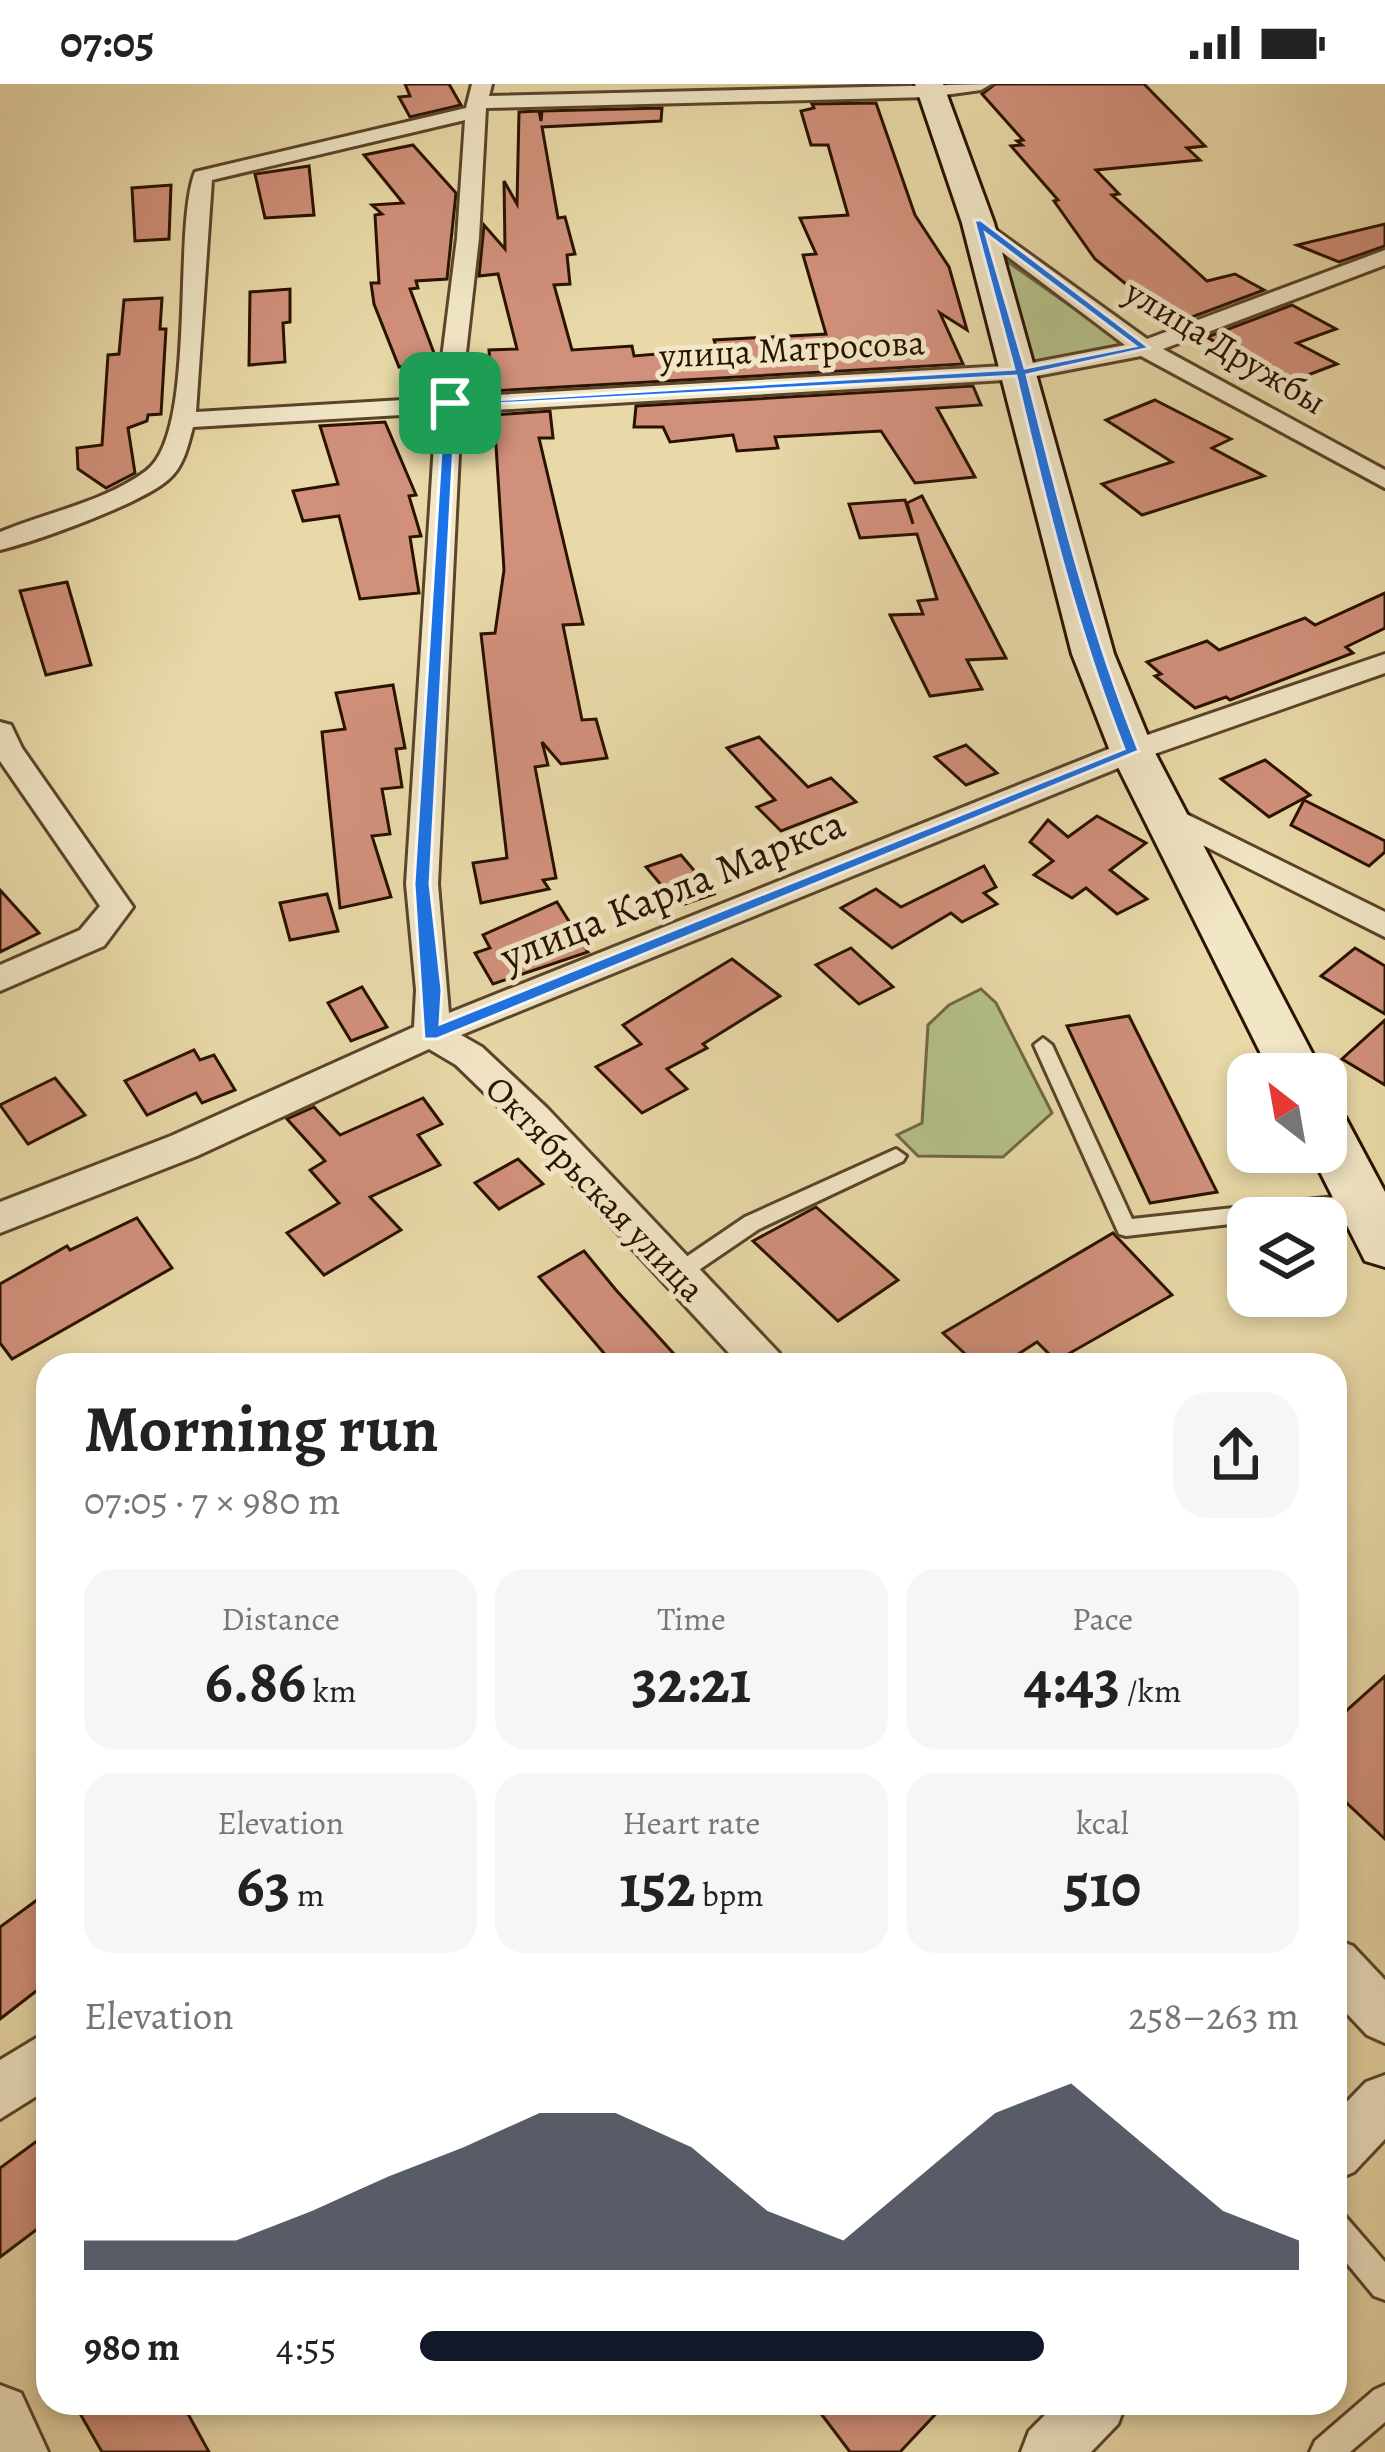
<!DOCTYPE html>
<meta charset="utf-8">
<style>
body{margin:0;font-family:Alegreya,serif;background:#f6f6f6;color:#222;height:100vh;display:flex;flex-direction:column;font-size:45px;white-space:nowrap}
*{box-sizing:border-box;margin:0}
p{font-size:39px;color:#767676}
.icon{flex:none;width:66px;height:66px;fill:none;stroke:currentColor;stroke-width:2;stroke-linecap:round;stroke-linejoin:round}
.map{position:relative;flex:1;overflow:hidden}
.details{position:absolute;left:36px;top:1269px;width:1311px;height:1062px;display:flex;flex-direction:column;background:#fff;border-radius:36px;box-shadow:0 6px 18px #0003}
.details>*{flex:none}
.needle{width:78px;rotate:329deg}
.fabs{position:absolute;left:1227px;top:969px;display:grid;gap:24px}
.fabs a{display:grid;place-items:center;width:120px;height:120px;border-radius:24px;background:#fff;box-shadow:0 6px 18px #0003;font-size:60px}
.pin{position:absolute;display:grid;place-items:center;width:102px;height:102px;color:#fff;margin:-51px;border-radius:24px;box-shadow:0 6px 18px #0006}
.round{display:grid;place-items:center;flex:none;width:126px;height:126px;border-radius:36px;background:#f6f6f6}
.headline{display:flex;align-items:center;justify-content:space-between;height:204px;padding:0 48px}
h1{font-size:66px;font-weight:700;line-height:90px}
.metrics{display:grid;grid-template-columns:repeat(3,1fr);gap:18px;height:204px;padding:12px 48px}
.metrics div{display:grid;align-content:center;border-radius:30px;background:#f6f6f6;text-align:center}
.metrics b{font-size:60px;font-weight:700}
.metrics small{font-size:33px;font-weight:400}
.metrics p{font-size:33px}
.chart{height:336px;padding:24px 48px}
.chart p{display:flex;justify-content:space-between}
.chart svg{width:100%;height:216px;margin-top:12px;fill:#111827;opacity:.7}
ul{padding:0 48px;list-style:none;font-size:39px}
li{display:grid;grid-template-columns:192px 144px 1fr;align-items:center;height:90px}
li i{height:30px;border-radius:15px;background:#111827}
.status{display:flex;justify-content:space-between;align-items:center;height:84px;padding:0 60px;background:#fff;direction:ltr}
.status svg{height:33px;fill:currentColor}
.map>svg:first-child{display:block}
</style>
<div class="status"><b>07:05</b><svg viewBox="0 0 49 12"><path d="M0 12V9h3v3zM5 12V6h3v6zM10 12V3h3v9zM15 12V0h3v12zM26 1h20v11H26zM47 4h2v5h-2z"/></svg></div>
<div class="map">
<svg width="1385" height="2368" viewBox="0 0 1385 2368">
<rect width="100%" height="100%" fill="#e9d9a8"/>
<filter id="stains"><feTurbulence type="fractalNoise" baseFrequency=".00167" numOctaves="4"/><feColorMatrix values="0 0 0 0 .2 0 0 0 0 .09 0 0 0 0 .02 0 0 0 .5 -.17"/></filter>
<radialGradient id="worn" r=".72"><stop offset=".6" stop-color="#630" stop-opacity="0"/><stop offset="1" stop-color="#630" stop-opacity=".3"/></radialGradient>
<!-- green -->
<g fill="#b4c089" stroke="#6f6944" stroke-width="3">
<path d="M 998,171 L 1127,262 L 1030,280 Z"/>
<path d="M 981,905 L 996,919 L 1052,1029 L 1003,1073 L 918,1072 L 897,1051 L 922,1039 L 928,941 L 949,921 Z"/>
</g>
<!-- building -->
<g fill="#d1907b" stroke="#2a1200" stroke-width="3">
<path d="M 405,0 L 449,0 L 461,21 L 410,33 L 399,13 L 410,12 Z"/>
<path d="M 995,0 L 1144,0 L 1205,62 L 1187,64 L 1200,76 L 1096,86 L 1119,110 L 1112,111 L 1207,197 L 1235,190 L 1264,206 L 1176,239 L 1137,214 L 1142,213 L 1095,175 L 1054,117 L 1058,116 L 1011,62 L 1022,61 L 1017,57 L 1023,56 L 982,10 Z"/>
<path d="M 876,19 L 915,131 L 949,183 L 967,246 L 940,229 L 963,280 L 492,307 L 489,266 L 517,265 L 498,190 L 479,192 L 484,141 L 505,165 L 504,97 L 517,120 L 519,28 L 539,27 L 541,37 L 542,27 L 662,24 L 661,37 L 542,43 L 558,134 L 565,133 L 575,170 L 567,171 L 570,200 L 554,201 L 572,266 L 632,262 L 634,272 L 717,265 L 714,256 L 826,250 L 803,171 L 816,170 L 800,134 L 848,131 L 828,61 L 811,61 L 801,27 L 814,24 L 812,20 Z"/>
<path d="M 413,61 L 456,109 L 447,195 L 416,197 L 418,204 L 410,205 L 437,277 L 399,283 L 374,220 L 371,199 L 379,199 L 375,131 L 382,130 L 372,121 L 403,119 L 364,71 Z"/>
<path d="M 309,82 L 314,131 L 265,134 L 255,90 Z"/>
<path d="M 171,101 L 169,155 L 135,157 L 132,104 Z"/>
<path d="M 1385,140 L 1385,162 L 1339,178 L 1297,161 Z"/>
<path d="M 290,205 L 290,238 L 283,239 L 285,278 L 249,281 L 250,208 Z"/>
<path d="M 162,214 L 160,245 L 166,245 L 161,330 L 148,331 L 147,337 L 128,344 L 135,389 L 106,404 L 78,385 L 77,364 L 102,361 L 108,271 L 119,270 L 124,216 Z"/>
<path d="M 1292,221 L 1336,245 L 1297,259 L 1337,280 L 1284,300 L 1207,253 Z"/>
<path d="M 973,302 L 981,321 L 937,324 L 975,393 L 915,399 L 881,347 L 775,353 L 778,364 L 737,367 L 733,351 L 670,358 L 663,343 L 634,343 L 636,322 Z"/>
<path d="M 1155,316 L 1231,355 L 1212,364 L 1264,392 L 1142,431 L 1102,400 L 1172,378 L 1106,336 Z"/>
<path d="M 550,327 L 553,354 L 539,354 L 583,540 L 563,541 L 582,636 L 596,635 L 607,674 L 561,680 L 542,658 L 548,681 L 535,683 L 556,794 L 543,796 L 549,805 L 481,819 L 473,779 L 507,774 L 481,550 L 495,549 L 504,486 L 494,331 Z"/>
<path d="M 385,338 L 416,411 L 409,412 L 421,452 L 410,453 L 419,509 L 360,515 L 339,432 L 303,437 L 293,407 L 338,400 L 320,342 Z"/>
<path d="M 922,412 L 1006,574 L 967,576 L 982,605 L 930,612 L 890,531 L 923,530 L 918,517 L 937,515 L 917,450 L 860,454 L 849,420 L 905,416 L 913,440 L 907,419 Z"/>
<path d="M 67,498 L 91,581 L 46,591 L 20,507 Z"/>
<path d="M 1385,509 L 1385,544 L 1346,563 L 1353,569 L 1230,616 L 1226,613 L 1195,624 L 1155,592 L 1161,590 L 1147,578 L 1207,557 L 1219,566 L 1305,534 L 1315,541 Z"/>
<path d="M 393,601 L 405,664 L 396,665 L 402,703 L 382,705 L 390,750 L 372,752 L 391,813 L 340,824 L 322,648 L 345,645 L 336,609 Z"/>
<path d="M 759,653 L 808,703 L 831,694 L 856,718 L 781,747 L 757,723 L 775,716 L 727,664 Z"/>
<path d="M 966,661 L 997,689 L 966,701 L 935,673 Z"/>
<path d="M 1265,676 L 1310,711 L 1269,733 L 1221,695 Z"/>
<path d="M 1304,716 L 1385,757 L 1385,768 L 1369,782 L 1291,741 Z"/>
<path d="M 1097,732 L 1146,759 L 1110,786 L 1147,815 L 1117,830 L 1086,804 L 1072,814 L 1034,791 L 1053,777 L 1030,758 L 1048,736 L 1068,753 Z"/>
<path d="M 681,771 L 714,810 L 679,822 L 646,783 Z"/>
<path d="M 984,782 L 996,803 L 984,809 L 997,820 L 962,838 L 951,829 L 892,864 L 841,824 L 876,805 L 901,823 Z"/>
<path d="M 0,806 L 39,849 L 0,868 Z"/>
<path d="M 327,810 L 338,847 L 290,856 L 280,819 Z"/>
<path d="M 557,818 L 588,868 L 493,900 L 475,869 L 490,864 L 483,851 Z"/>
<path d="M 851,864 L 893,903 L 859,920 L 816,881 Z"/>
<path d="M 1355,864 L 1385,882 L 1385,930 L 1321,892 Z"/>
<path d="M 732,875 L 780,912 L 703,960 L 707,964 L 667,985 L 687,1005 L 642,1029 L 596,983 L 641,960 L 623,941 Z"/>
<path d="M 362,903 L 387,943 L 351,957 L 328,919 Z"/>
<path d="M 1129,932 L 1217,1108 L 1150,1119 L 1067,942 Z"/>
<path d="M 1385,936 L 1385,1001 L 1342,975 Z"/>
<path d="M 194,966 L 200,976 L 214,971 L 235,1006 L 202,1019 L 196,1009 L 147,1031 L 125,997 Z"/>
<path d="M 55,994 L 85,1031 L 28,1060 L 0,1021 Z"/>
<path d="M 423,1014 L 442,1040 L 418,1051 L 440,1081 L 370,1113 L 401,1146 L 324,1191 L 287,1149 L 339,1119 L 310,1086 L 325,1077 L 287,1035 L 314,1023 L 340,1051 Z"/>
<path d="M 518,1075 L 543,1100 L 499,1125 L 475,1099 Z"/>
<path d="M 816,1123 L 898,1196 L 838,1237 L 753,1157 Z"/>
<path d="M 137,1134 L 172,1184 L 12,1275 L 0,1259 L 0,1200 L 67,1162 L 70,1166 Z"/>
<path d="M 1113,1149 L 1172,1211 L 1056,1277 L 1037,1258 L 1001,1281 L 977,1281 L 943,1249 Z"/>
<path d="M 584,1167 L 616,1206 L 684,1281 L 614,1281 L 539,1193 Z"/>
<path d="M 1385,1592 L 1385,1755 L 1335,1708 L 1335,1637 Z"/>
<path d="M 48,1808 L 48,1898 L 0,1935 L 0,1843 Z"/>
<path d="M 48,2049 L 48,2137 L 0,2173 L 0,2084 Z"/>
<path d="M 74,2319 L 182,2319 L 209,2368 L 102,2368 Z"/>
<path d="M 813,2319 L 946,2319 L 900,2368 L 850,2368 Z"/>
</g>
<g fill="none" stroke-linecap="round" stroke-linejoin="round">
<defs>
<g id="lane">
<path d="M 1043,954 L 1052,961 L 1132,1135 L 1362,1110 L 1372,1118 C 1355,1136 1276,1134 1248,1134 L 1248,1138 L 1126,1152 L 1119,1150 L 1034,961 Z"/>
<path d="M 896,1065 L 906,1072 L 903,1077 L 759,1145 L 684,1196 L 670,1196 L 666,1190 L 670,1184 L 745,1133 Z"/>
<path d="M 1335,2127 L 1345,2132 L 1385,2178 L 1385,2216 L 1374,2212 L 1335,2165 Z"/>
<path d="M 1385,2301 L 1385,2338 L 1350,2368 L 1310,2368 L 1315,2357 L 1374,2306 Z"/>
</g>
<g id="street">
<path d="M 472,0 L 492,0 L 489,12 L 991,0 L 981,6 L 930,13 L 486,24 L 479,154 L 461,313 L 1021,281 L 1125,261 L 970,144 L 967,139 L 978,133 L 1147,255 L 1385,166 L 1385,181 L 1163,265 L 1385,386 L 1385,404 L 1141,272 L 1021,295 L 461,328 L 438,800 L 449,929 L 1121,660 L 1385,570 L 1385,589 L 1143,674 L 461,951 L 482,963 L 547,1024 L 779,1269 L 785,1281 L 740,1281 L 521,1044 L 456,981 L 429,965 L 197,1072 L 0,1149 L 0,1118 L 171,1052 L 414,943 L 416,906 L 406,800 L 436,329 L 193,343 C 188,361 184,382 169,395 C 143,419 37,457 0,466 L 0,448 C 48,428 104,418 146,387 C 198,349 172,146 195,88 L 466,24 ZM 465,36 L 457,154 L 437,314 L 196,328 L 212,96 Z"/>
<path d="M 0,638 L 11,641 L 22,664 L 133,823 L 104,862 L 0,907 L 0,881 L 80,846 L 100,822 L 0,677 Z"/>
<path d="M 1164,719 L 1385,828 L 1385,853 L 1153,736 L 1148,729 Z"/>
<path d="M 1335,1855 L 1353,1862 L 1385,1896 L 1385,1959 L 1367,1951 L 1335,1917 Z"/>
<path d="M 48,1947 L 48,2005 L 0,2035 L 0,1976 Z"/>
<path d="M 1385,1991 L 1385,2055 L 1354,2088 L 1335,2096 L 1335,2030 L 1366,1998 Z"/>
<path d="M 0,2301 L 21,2309 L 48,2368 L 0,2368 Z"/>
<path d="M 1057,2319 L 1126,2319 L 1118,2340 L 1091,2368 L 1021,2368 L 1029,2347 Z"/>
</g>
<g id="secondary">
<path d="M 915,0 L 943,0 L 994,139 L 1114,570 L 1154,667 L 1323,990 L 1271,990 L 1110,667 L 1072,570 L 962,139 Z"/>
<path d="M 1326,1027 L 1345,1033 L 1385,1108 L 1385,1183 L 1365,1177 L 1310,1068 L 1326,1068 Z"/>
</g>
</defs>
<!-- lane casing -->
<use href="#lane" stroke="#5a442a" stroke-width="6"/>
<!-- street casing -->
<use href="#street" stroke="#5a442a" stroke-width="6"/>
<!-- secondary casing -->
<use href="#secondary" stroke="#2a1200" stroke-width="6"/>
<!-- lane -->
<use href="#lane" fill="#f1e6c6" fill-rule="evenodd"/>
<!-- street -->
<use href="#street" fill="#f1e6c6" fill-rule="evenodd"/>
<!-- secondary -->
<use href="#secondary" fill="#f1e6c6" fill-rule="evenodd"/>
</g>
<!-- route -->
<path fill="#1a73e8" stroke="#fff" stroke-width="3" fill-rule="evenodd" d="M 974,136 L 981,136 L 1150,264 L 1027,291 C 1059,419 1090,544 1139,667 L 437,955 L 424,955 L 414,800 L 444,319 L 1014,285 ZM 986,150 L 1135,262 L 1025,284 ZM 1016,292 C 1046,419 1076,543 1124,665 L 440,940 L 442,906 L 430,800 L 456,322 Z"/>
<g text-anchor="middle" stroke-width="10" stroke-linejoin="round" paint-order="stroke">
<!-- far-street labels -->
<g font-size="36" fill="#2a1200" stroke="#f1e6c6">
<text transform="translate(1226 262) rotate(31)" y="13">улица Дружбы</text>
<text transform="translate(792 264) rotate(-3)" y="13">улица Матросова</text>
<text transform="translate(596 1104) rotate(46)" y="13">Октябрьская улица</text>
</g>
<!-- street labels -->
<g font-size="42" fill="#2a1200" stroke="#f1e6c6">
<text transform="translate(672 805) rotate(-22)" y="15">улица Карла Маркса</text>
</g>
</g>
<rect width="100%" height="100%" filter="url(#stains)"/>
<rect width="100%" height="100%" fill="url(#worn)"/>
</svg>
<div class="fabs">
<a><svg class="needle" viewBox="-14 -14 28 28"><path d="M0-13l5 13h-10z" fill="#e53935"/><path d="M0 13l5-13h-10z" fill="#767676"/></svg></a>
<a><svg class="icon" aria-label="layers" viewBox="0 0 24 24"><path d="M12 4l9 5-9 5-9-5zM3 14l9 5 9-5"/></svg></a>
</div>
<div class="pin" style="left:450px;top:319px;background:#1e9e55"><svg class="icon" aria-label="arrive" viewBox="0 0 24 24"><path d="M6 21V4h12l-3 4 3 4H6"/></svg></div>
<section class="details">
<div class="headline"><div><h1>Morning run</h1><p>07:05 · 7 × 980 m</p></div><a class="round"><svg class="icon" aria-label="share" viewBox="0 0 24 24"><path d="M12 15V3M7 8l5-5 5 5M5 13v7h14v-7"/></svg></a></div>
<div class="metrics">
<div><p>Distance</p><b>6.86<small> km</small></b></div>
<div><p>Time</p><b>32:21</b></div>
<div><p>Pace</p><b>4:43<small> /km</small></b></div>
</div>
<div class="metrics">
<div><p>Elevation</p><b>63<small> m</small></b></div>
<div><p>Heart rate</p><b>152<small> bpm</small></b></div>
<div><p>kcal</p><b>510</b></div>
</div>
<div class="chart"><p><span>Elevation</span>258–263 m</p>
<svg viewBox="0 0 160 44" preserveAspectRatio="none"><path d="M0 44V38L10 38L20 38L30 32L40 25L50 19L60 12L70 12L80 19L90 32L100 38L110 25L120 12L130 6L140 19L150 32L160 38V44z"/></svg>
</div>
<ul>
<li><b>980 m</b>4:55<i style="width:71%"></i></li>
</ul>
</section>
</div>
